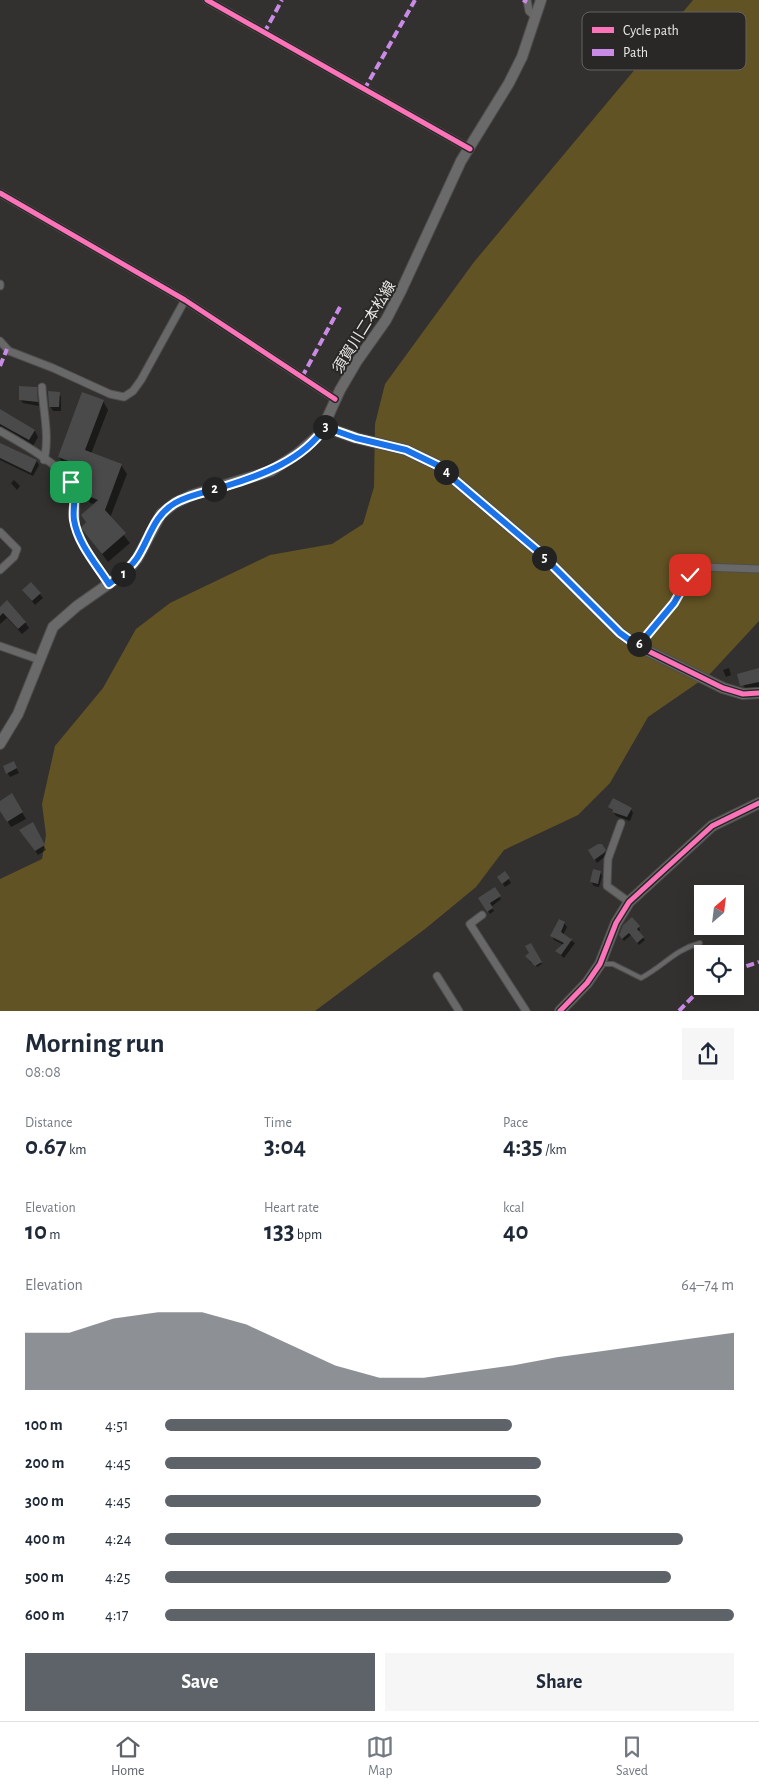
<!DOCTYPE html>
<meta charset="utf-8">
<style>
body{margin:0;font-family:"Alegreya Sans","Noto Sans JP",sans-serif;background:#f6f6f7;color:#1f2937;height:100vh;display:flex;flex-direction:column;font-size:19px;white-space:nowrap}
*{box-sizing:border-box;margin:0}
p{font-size:16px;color:#747a83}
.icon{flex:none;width:28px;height:28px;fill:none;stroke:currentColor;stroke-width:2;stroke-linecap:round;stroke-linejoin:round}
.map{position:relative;height:1011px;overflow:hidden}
.panel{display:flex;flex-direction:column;background:#fff;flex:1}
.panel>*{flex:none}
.needle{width:32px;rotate:28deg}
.tools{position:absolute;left:694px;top:885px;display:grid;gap:10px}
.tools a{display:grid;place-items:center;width:50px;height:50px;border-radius:0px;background:#fff;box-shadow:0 5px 20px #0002;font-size:25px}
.pin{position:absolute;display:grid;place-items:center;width:42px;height:42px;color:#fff;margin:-21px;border-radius:10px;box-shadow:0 2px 8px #0006}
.km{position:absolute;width:25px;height:25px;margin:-12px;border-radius:50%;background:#222;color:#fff;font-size:14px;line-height:25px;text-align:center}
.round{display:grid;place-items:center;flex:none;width:52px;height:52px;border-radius:0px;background:#f6f6f7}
.headline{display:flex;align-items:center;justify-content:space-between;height:85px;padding:0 25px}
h1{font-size:28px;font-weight:600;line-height:38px}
.stats{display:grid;grid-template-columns:repeat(3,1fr);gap:8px;height:85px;padding:5px 25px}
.stats div{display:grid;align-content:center}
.stats b{font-size:25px;font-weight:600}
.stats small{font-size:14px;font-weight:400}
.stats p{font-size:14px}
.chart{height:140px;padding:10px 25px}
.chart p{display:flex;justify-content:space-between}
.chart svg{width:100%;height:90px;margin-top:5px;fill:#5e636a;opacity:.7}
.cta{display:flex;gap:10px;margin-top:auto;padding:10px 25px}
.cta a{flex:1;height:58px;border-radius:0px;background:#5e636a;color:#fff;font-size:20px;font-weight:600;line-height:58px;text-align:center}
.cta a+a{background:#f6f6f7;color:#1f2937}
ul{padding:0 25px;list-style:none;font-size:16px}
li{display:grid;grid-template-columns:80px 60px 1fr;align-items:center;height:38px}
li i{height:12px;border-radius:6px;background:#5e636a}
.tabs{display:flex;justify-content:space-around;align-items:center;height:70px;border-top:1px solid #e0e1e3;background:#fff;font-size:14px;color:#747a83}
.tabs a{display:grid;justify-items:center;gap:2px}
.tabs .on{color:#5e636a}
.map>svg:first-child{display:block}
</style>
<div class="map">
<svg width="759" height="1011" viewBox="0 0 759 1011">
<rect width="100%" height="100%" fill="#323130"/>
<!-- green -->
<path fill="#625324" d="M 693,0 L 759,0 L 759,621 L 709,675 L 648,717 L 610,783 L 578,815 L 504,850 L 476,887 L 425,929 L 315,1011 L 0,1011 L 0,879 L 42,859 L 46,835 L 42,804 L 55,746 L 103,688 L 136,629 L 170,603 L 270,555 L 332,544 L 363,524 L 374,487 L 375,424 L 385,384 L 474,262 Z"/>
<!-- shadow -->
<g fill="#0007">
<path d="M 36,388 L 39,406 L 23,403 L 20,399 Z"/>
<path d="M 59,393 L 61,397 L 61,411 L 53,411 L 50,406 Z"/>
<path d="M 103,401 L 108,410 L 91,454 L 121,465 L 127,474 L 110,518 L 130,543 L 108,562 L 83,528 L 94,504 L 90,503 L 81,485 L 85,474 L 64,466 L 59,457 Z"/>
<path d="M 0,411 L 35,431 L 38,437 L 33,446 L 0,427 Z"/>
<path d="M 0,446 L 36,460 L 39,465 L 33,476 L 0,460 Z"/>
<path d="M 14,480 L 20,486 L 17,490 L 11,483 Z"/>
<path d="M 31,583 L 43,598 L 35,605 L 26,594 Z"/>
<path d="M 0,609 L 25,622 L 29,628 L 22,634 L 7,618 L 0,624 Z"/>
<path d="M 729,668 L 731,675 L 726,677 L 723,670 Z"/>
<path d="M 759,669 L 759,689 L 747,692 L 739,675 Z"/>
<path d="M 13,762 L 19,773 L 10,777 L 4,767 Z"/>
<path d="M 12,795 L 26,819 L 11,827 L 0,809 L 0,802 Z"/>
<path d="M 610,807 L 631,809 L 633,813 L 630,821 L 616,816 Z"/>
<path d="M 32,823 L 46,850 L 38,855 L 23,834 Z"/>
<path d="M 602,846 L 607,855 L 597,863 L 590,850 Z"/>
<path d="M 600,872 L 602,876 L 599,887 L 594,886 L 591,882 Z"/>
<path d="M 505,873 L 511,883 L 505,887 L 501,881 Z"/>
<path d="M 494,889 L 501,899 L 491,907 L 494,911 L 490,914 L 480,899 Z"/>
<path d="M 632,919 L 639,927 L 640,930 L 638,932 L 645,940 L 639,945 L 631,935 L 624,941 L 622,938 Z"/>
<path d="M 564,923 L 567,927 L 563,935 L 575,943 L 564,958 L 556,951 L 564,945 L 554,940 L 552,936 Z"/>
<path d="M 530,944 L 542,964 L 537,967 L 534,962 L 531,963 L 526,956 L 530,954 Z"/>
</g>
<!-- building -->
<g fill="#4a4a4a">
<path d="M 19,386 L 37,387 L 38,402 L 19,400 Z"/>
<path d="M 48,391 L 60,392 L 59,407 L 49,407 Z"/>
<path d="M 82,392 L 104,400 L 85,450 L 122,464 L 105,510 L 126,533 L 102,554 L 81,528 L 86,522 L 81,515 L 98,500 L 84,494 L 86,487 L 80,485 L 86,468 L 58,457 Z"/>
<path d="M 0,409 L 35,430 L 29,440 L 0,424 Z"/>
<path d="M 0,443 L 37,460 L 31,473 L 0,458 Z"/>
<path d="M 31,582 L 41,593 L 32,601 L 22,590 Z"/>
<path d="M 7,600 L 26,622 L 18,629 L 3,613 L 0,616 L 0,607 Z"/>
<path d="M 759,668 L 759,682 L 740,686 L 737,674 Z"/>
<path d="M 14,761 L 17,768 L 6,774 L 3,766 Z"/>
<path d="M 12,793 L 23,812 L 7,822 L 0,811 L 0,801 Z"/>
<path d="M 613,798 L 632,808 L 627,817 L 612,812 L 613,810 L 608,807 Z"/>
<path d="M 33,822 L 45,845 L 35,851 L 19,830 Z"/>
<path d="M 598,844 L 602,844 L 606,850 L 604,853 L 594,860 L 588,850 Z"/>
<path d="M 593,869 L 601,871 L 598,884 L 590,882 Z"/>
<path d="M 505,871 L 510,878 L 502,884 L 497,877 Z"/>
<path d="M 495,887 L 501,896 L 490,903 L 493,908 L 487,912 L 478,898 Z"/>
<path d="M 632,917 L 640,926 L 637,929 L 644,937 L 637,943 L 629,933 L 622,939 L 619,935 L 623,925 Z"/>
<path d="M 559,919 L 565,922 L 561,932 L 571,939 L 573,938 L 561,955 L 555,951 L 564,943 L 550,936 Z"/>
<path d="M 531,943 L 542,962 L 535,966 L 525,956 L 529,953 L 525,946 Z"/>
</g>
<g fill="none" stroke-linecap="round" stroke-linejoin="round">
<defs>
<path id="lane" d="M 602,964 L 613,964 L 641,978 C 664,966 674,950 700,943"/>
<g id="street">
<path d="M 207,0 L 470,149"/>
<path d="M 527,0 L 529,11 L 536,17"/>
<path d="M 0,193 L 185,300 L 335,399"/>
<path d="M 0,284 L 0,286"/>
<path d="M 0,341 L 9,351 L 53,368 L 110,394 L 124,397 L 133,391 L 141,380 L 185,300"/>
<path d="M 42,387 C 43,411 50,436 44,460"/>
<path d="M 0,431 C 21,443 58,463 71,483 C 81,498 71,519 78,536 C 85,553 99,569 109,584"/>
<path d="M 0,532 L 17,549 L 14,557 L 0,570"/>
<path d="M 0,646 L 40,660"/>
<path d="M 638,646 L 674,603 L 690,575 L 702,567 L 759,569"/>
<path d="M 621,823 L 608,859 L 607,886 L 629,902"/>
<path d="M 482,915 L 470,924 L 526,1011"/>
<path d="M 437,976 L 459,1011"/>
</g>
<g id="secondary">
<path d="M 325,427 L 356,438 L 406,450 L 437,465 L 538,551 L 620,633 L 638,646 L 723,688 L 743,694 L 759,693"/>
<path d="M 0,744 L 18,714 L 53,627 L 77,606 L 127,571 L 137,559 L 161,514 L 175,503 L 192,495 L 271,471 L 297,454 L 320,434 L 340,390 L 357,361 L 386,320 L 401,291 L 461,161 L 509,83 L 522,57 L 541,0"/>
<path d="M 560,1011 L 587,983 L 600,964 L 616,923 L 629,902 L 712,826 L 759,803"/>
</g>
</defs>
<!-- lane casing -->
<use href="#lane" stroke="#4f4e4d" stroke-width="6"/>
<!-- street casing -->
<use href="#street" stroke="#4f4e4d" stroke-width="9"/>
<!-- secondary casing -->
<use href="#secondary" stroke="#4f4e4d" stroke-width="12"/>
<!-- lane -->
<use href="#lane" stroke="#686868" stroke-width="4"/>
<!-- street -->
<use href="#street" stroke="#686868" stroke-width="7"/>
<!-- secondary -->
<use href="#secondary" stroke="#6a6a6a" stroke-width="10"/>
<!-- quiet -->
<g stroke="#ca8be6" stroke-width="4" stroke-dasharray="8 4" stroke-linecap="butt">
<path d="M 523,0 L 527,2"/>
<path d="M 264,33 L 282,0"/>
<path d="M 364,90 L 415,0"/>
<path d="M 0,366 L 7,349"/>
<path d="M 302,377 L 340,307"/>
<path d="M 735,970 L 759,962"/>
<path d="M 679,1011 L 703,986"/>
</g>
<defs>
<g id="cycleway">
<path d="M 207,0 L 470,149"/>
<path d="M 0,193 L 185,300 L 335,399"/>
<path d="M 325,427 L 356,438 L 406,450 L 437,465 L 538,551 L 620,633 L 638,646 L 723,688 L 743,694 L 759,693"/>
<path d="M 560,1011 L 587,983 L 600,964 L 616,923 L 629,902 L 712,826 L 759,803"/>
</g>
</defs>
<!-- cycleway casing -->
<use href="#cycleway" stroke="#292826" stroke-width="8"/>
<!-- cycleway -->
<use href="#cycleway" stroke="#fb73b8" stroke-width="5"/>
</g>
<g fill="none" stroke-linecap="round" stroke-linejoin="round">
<defs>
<path id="route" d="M 71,482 C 78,495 72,507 74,520 C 78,544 97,565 109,584 C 119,576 130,569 137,558 C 150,538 153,516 175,503 C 191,494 209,492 226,486 C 262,475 303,460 325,427 L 356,438 L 406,450 L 437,465 L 538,551 L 620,633 L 638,646 L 674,603 L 690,575"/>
</defs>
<!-- route casing -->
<use href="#route" stroke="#fff" stroke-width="10"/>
<!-- route -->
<use href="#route" stroke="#1a73e8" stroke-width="6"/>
</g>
<g text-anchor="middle" stroke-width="4" stroke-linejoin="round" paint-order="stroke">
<!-- street labels -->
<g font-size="15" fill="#eae9e8" stroke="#292826">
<text transform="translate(364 327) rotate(-58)" y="5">須賀川二本松線</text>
</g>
</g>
<!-- legend -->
<rect x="582" y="12" width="164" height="58" rx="8" fill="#292826" stroke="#636260" stroke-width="1"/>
<rect x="592" y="27" width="22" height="6" fill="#fb73b8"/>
<rect x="592" y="49" width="22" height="7" fill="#ca8be6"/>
<g font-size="14" fill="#eae9e8">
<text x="623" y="35">Cycle path</text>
<text x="623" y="57">Path</text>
</g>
</svg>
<div class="tools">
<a><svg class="needle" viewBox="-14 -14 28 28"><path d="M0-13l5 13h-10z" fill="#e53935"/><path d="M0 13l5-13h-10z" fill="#747a83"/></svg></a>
<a><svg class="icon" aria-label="locate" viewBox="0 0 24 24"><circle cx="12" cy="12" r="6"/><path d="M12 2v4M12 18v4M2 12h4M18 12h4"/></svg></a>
</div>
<div class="pin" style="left:71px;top:482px;background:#1e9e55"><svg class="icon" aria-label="arrive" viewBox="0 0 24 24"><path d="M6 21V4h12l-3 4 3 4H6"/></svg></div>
<div class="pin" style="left:690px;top:575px;background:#d93025"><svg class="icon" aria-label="check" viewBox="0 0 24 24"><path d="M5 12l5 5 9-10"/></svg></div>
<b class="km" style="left:123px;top:574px">1</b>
<b class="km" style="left:214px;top:489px">2</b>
<b class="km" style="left:325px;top:427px">3</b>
<b class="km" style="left:446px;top:472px">4</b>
<b class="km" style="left:544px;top:558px">5</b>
<b class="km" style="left:639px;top:644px">6</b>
</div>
<section class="panel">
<div class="headline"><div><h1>Morning run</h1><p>08:08</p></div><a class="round"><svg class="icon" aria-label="share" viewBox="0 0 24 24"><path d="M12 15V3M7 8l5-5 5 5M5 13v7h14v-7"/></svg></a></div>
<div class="stats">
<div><p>Distance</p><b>0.67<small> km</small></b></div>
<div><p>Time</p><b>3:04</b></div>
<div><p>Pace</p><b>4:35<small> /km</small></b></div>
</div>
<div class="stats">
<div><p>Elevation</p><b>10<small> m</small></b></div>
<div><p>Heart rate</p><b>133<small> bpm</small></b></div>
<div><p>kcal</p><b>40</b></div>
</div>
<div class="chart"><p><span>Elevation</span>64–74 m</p>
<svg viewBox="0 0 160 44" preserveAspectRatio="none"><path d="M0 44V16L10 16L20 9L30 6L40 6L50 12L60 22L70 32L80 38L90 38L100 35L110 32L120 28L130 25L140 22L150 19L160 16V44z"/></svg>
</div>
<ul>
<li><b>100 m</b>4:51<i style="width:61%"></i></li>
<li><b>200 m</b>4:45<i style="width:66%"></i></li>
<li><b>300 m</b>4:45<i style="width:66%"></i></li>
<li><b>400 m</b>4:24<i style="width:91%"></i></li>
<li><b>500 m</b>4:25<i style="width:89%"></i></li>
<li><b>600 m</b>4:17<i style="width:100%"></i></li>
</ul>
<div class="cta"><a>Save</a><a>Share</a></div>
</section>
<nav class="tabs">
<a class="on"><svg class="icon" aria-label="home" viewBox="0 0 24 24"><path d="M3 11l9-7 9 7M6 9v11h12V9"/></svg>Home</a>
<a><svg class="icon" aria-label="map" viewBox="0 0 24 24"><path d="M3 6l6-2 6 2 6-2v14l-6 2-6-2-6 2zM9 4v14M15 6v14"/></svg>Map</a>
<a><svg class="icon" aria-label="saved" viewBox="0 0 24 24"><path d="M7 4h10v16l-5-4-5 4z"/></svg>Saved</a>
</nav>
